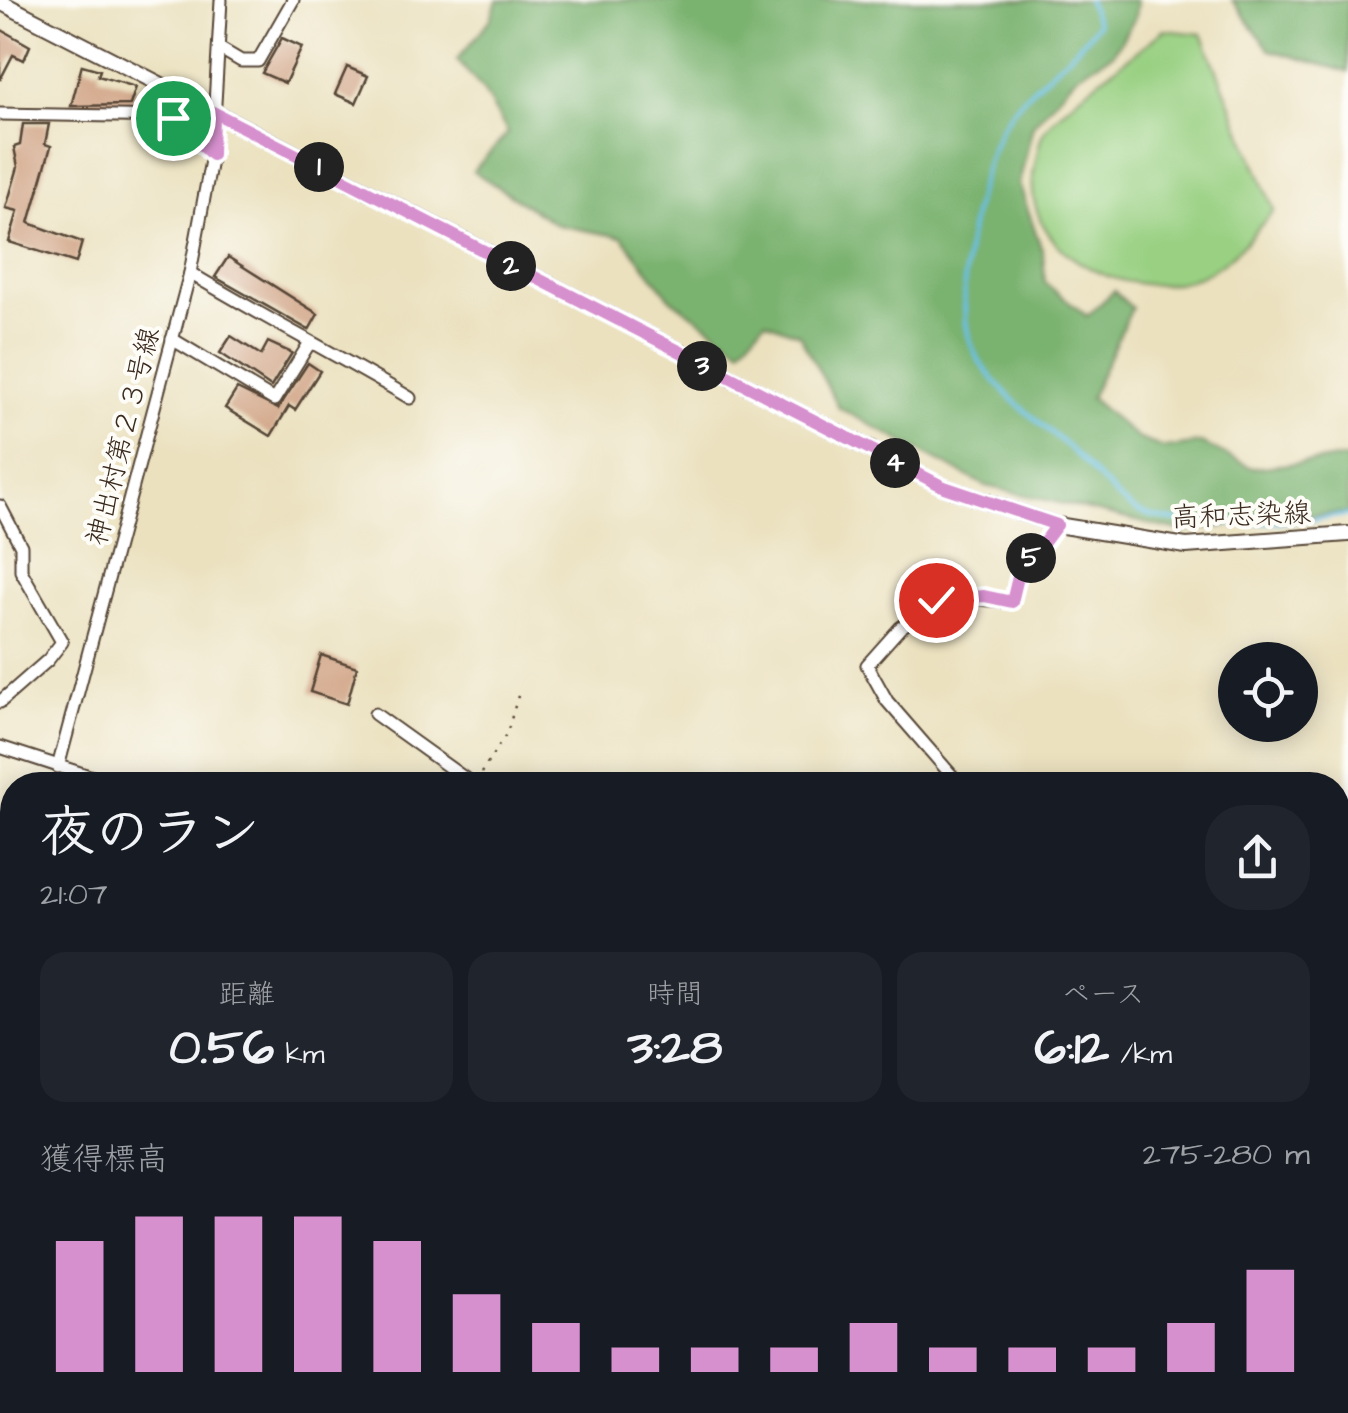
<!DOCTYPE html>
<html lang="ja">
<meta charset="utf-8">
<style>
body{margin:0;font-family:"Architects Daughter","Klee One",sans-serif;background:#20242c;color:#f1f3f6;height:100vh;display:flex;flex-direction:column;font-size:38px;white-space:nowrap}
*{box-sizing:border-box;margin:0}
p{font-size:32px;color:#9ea1a6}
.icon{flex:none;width:55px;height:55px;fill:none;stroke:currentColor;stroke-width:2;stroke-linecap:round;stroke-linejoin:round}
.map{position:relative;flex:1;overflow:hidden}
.drawer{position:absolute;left:0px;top:772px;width:1350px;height:642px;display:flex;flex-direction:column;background:#171b24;border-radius:40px 40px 0 0;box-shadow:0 5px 25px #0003}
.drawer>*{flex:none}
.buttons{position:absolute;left:1218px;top:642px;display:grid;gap:20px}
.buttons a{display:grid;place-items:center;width:100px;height:100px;border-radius:50%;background:#171b24;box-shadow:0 5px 25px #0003;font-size:50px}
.pin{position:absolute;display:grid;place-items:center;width:85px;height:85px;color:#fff;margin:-42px;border:5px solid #fff;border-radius:50%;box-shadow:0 2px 10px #0007}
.km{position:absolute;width:50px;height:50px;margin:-25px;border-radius:50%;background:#222;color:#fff;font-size:28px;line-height:50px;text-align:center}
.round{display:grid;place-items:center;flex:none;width:105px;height:105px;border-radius:40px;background:#20242c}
.summary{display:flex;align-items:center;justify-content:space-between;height:170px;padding:0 40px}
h1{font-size:55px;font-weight:700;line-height:75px}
.metrics{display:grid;grid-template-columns:repeat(3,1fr);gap:15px;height:170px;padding:10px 40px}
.metrics div{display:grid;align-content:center;border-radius:25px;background:#20242c;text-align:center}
.metrics b{font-size:50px;font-weight:700}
.metrics small{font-size:28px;font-weight:400}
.metrics p{font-size:28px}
.chart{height:280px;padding:20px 40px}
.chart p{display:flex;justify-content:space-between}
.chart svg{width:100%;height:180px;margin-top:10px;stroke:#d690ce;stroke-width:6}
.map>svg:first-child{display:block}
</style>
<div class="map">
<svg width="1348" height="1413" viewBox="0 0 1348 1413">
<rect width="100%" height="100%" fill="#fdfcf7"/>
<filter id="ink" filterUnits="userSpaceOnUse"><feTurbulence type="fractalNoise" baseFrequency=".01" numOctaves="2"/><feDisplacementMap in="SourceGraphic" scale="20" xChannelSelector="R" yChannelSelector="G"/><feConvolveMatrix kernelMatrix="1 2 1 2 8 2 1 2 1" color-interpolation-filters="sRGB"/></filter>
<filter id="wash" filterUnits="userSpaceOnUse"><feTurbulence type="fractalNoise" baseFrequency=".0048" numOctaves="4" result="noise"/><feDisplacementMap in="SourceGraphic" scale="40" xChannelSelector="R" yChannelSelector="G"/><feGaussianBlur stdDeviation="2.25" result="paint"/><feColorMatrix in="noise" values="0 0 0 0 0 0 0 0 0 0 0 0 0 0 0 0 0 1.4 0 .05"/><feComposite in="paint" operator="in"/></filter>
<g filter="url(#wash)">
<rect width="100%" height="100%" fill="#ebe1bf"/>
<!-- green -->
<path fill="#99d082" stroke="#6a7d50" stroke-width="2.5" d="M 1164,30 L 1202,34 L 1274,210 C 1253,234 1230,264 1200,276 C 1127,307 1015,251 1035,164 C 1038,153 1039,136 1046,128 C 1074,95 1129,59 1164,30 Z"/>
<!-- forest -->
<g fill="#7ab270" stroke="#5a6e47" stroke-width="2.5">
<path d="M 497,0 L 1137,0 L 1135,18 L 1113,54 L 1078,74 L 1033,125 L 1019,184 L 1043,253 L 1045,283 L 1087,316 L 1114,291 L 1132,308 L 1090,398 L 1137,438 L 1164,448 L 1201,443 L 1252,468 L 1348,458 L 1348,513 L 1279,517 L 1184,532 L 986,486 L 839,408 L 799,334 L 765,321 L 741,349 L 671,299 L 622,237 L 557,225 L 473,171 L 508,133 L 483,90 L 457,60 L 491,19 Z"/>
<path d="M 1232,0 L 1348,0 L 1348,72 L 1270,50 Z"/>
<path d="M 273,1403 L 455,1402 L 473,1413 L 265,1413 Z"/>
</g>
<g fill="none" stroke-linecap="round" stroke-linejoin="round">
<!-- stream -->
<g stroke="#6ac1e7" stroke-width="4">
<path d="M 1088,0 L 1097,24 C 1072,60 1018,93 1000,130 C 975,182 947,308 978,359 C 1001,395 1039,421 1070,449 C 1086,464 1119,503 1137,511 C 1187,532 1294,522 1348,515"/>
<path d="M 1338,1192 L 1348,1174"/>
<path d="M 1209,1413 L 1215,1402"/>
</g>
<!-- river -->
<path stroke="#6ac1e7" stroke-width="25" d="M 35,1413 L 43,1402"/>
</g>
<g id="blocks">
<!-- building -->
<g fill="#cfa081">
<path d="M 0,29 L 30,46 L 24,60 L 13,55 L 0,80 Z"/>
<path d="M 282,38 L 302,47 L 285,83 L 262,73 Z"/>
<path d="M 82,65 L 100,70 L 98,76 L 136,87 L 130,105 L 71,106 Z"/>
<path d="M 347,67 L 368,76 L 356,103 L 335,94 Z"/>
<path d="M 23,124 L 49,124 L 45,144 L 51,146 L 29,223 L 82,242 L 76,263 L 9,242 L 18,211 L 6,208 L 18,167 L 14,147 L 20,145 Z"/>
<path d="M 228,257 L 318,314 L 309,330 L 215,277 Z"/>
<path d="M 231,336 L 261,355 L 268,342 L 292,353 L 271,387 L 220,353 Z"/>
<path d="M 308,363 L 320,371 L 295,410 L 289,406 L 271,436 L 225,408 L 237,389 L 278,409 Z"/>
<path d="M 321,655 L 357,667 L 347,704 L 310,692 Z"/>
</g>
</g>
</g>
<g filter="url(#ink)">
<use href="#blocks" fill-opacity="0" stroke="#554536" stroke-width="2.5"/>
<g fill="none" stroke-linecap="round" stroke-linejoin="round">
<defs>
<g id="minor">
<path d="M 219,48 L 241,61 L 258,61 L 293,0"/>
<path d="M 0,114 L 173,117 L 212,155"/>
<path d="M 190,273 C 263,317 337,355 410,398"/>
<path d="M 172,339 L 274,400 L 309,344"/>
<path d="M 0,506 L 21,546 L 21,571 L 62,642 L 48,660 L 0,702"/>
<path d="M 375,714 L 474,785"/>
<path d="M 0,747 L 117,785"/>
<path d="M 58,767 L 190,273 L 212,155 L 221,0"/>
<path d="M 960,785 L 887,701 L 867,665 L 900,628 L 946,596 L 1012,602 L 1017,577 L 1057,525"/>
<path d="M 1338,813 L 1348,813"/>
<path d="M 0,830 L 12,837"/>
<path d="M 1338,1133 L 1348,1113"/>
<path d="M 0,1255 L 1,1233 L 12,1200"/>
<path d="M 723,1402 L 726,1413"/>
<path d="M 1142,1402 L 1161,1413"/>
<path d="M 16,1413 L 25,1402"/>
<path d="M 236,1413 L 246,1402"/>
<path d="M 780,1413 L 790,1402"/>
<path d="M 1189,1413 L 1194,1402"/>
<path d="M 1290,1413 L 1348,1406"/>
</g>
<path id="tertiary" d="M 0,2 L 944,487 L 1057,525 L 1186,546 L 1348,534"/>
</defs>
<!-- minor casing -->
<use href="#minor" stroke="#554536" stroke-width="15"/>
<!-- tertiary casing -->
<use href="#tertiary" stroke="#554536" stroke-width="18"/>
<!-- path -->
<path stroke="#554536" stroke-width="2.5" stroke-dasharray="2.5 8" stroke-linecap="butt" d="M 481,773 L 507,733 L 520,689"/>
<!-- minor -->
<use href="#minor" stroke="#fff" stroke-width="11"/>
<!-- tertiary -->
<use href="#tertiary" stroke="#fff" stroke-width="14"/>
</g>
</g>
<g fill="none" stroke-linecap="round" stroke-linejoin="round" filter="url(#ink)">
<defs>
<path id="route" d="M 173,118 L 212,155 L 213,112 L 944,487 L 1057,525 L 1018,577 L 1012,602 L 984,596 L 936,600"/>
</defs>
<!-- route casing -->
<use href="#route" stroke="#fff" stroke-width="20"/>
<!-- route -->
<use href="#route" stroke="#d690ce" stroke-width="12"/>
</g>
<g text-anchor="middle" stroke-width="8" stroke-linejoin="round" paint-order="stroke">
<!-- street labels -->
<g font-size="28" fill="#3b2a1e" stroke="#fdfcf7">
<text transform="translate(122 436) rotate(-76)" y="10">神出村第２３号線</text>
<text transform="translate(1241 514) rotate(-2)" y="10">高和志染線</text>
</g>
</g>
</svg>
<div class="buttons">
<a><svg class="icon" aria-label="locate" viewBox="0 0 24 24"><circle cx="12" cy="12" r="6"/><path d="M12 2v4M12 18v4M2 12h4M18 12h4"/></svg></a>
</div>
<div class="pin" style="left:173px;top:118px;background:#1e9e55"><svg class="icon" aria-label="arrive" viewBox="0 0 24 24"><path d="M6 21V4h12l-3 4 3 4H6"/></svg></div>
<div class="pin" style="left:936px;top:600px;background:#d93025"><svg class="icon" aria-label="check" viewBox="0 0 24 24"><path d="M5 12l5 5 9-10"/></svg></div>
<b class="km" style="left:319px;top:167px">1</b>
<b class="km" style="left:511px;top:266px">2</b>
<b class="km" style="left:702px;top:366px">3</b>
<b class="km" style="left:895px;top:463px">4</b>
<b class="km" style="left:1031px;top:558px">5</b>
<section class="drawer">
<div class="summary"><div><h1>夜のラン</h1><p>21:07</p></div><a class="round"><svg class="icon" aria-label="share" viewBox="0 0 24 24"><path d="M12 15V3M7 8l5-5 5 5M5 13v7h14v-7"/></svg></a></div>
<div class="metrics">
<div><p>距離</p><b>0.56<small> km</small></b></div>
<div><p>時間</p><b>3:28</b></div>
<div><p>ペース</p><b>6:12<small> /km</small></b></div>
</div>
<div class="chart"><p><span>獲得標高</span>275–280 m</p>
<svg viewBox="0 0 160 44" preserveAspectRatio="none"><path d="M5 44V12M15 44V6M25 44V6M35 44V6M45 44V12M55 44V25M65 44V32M75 44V38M85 44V38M95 44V38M105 44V32M115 44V38M125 44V38M135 44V38M145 44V32M155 44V19"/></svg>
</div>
</section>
</div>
